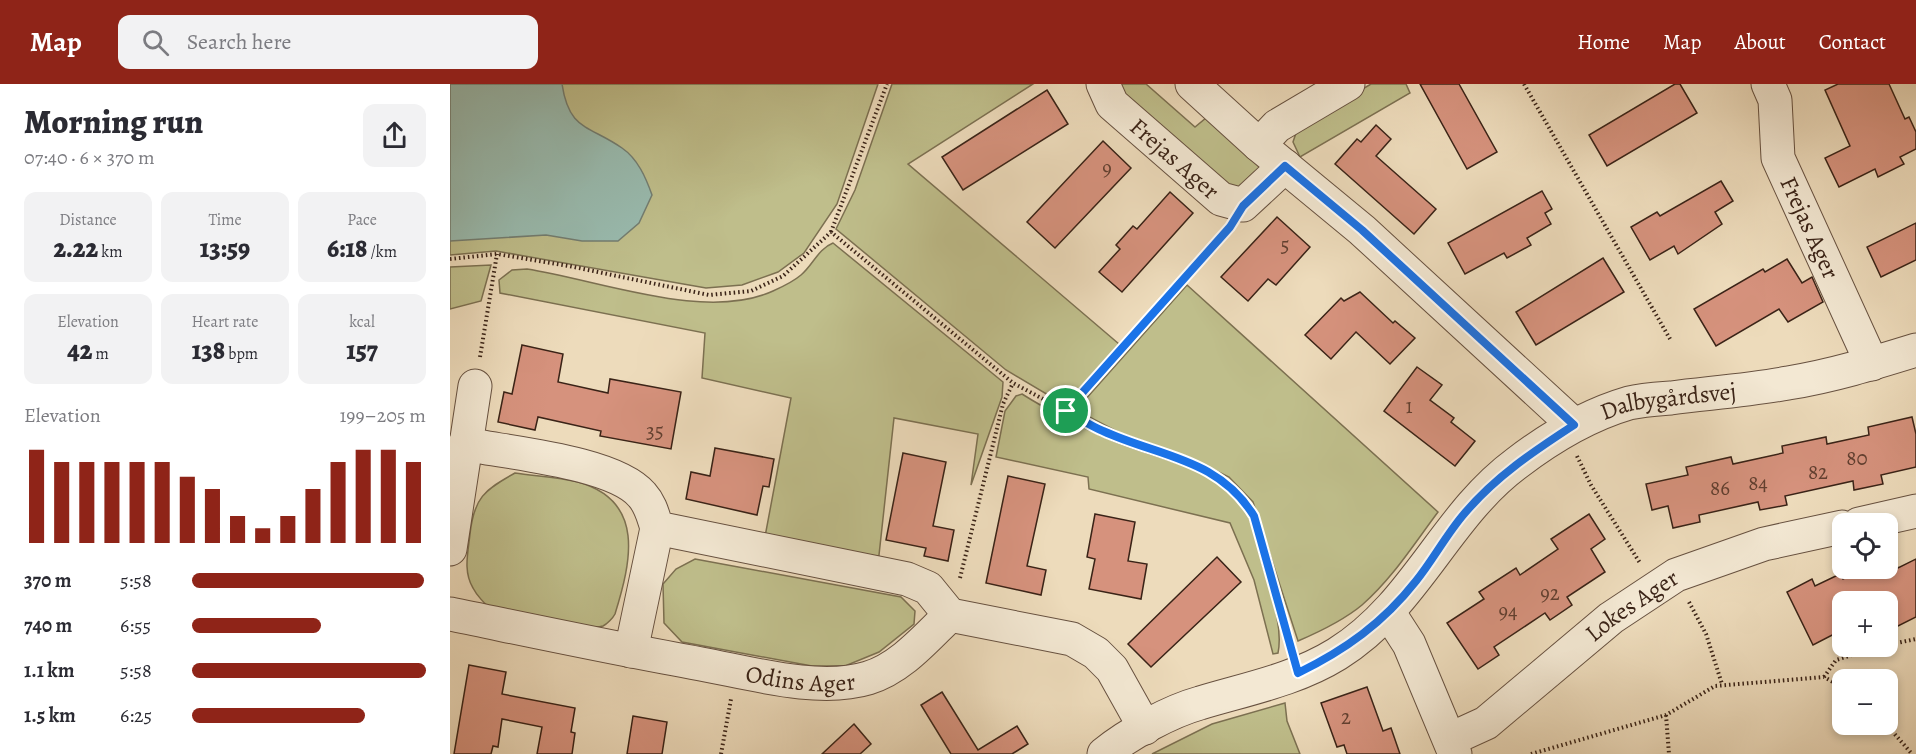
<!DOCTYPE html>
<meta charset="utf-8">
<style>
body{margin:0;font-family:Alegreya,serif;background:#f2f2f3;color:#2b2b33;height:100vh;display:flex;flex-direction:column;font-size:22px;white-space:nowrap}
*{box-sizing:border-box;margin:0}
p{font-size:20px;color:#7c7c81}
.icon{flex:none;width:33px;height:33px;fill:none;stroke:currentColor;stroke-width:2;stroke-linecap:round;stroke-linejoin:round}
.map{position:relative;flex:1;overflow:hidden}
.sheet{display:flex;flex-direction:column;background:#fff;width:450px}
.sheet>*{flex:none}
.buttons{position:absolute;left:1382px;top:429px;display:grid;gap:12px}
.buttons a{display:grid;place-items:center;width:66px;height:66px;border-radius:12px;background:#fff;box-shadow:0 3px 9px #0003;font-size:30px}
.pin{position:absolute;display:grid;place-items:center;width:51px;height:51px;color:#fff;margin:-26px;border:3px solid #fff;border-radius:50%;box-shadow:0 2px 6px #0007}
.round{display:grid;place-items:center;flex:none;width:63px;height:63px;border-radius:12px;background:#f2f2f3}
.summary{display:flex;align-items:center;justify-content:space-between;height:102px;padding:0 24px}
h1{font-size:33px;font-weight:800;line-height:45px}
.metrics{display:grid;grid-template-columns:repeat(3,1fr);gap:9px;height:102px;padding:6px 24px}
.metrics div{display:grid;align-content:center;border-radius:12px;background:#f2f2f3;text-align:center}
.metrics b{font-size:26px;font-weight:800}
.metrics small{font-size:16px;font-weight:400}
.metrics p{font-size:16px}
.chart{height:168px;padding:12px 24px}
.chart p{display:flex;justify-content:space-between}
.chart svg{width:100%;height:108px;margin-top:6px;stroke:#8f2418;stroke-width:6}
ul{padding:0 24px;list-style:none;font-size:20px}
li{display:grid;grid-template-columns:96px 72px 1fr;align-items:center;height:45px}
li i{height:15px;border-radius:8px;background:#8f2418}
header{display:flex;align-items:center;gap:36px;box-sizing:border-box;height:84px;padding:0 30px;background:#8f2418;color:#fff}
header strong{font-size:28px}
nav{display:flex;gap:33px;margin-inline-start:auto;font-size:21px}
.search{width:420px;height:54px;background:#f2f2f3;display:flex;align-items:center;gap:15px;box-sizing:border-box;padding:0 21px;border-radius:12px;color:#7c7c81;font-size:22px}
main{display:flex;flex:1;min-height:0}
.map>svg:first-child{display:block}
</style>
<header>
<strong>Map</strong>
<div class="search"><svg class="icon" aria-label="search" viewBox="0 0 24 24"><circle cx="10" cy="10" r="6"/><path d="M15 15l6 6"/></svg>Search here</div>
<nav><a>Home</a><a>Map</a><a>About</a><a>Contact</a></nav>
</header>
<main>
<section class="sheet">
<div class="summary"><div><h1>Morning run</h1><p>07:40 · 6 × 370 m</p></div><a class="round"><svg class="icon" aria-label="share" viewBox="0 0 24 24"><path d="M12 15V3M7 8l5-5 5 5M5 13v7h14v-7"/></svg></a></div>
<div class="metrics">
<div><p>Distance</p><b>2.22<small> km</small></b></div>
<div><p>Time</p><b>13:59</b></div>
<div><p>Pace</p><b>6:18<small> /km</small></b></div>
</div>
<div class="metrics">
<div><p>Elevation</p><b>42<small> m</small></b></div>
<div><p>Heart rate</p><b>138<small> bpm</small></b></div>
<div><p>kcal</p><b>157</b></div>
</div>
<div class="chart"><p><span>Elevation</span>199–205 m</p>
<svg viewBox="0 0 160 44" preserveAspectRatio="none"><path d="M5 44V6M15 44V11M25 44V11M35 44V11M45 44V11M55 44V11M65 44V17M75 44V22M85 44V33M95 44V38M105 44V33M115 44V22M125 44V11M135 44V6M145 44V6M155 44V11"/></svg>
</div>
<ul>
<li><b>370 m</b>5:58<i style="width:99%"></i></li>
<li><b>740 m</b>6:55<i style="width:55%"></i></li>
<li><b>1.1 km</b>5:58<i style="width:100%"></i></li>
<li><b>1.5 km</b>6:25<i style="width:74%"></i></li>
</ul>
</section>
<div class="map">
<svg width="1466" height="670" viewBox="0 0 1466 670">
<rect width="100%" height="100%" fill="#eddbbb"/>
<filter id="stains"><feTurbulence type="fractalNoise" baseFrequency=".00333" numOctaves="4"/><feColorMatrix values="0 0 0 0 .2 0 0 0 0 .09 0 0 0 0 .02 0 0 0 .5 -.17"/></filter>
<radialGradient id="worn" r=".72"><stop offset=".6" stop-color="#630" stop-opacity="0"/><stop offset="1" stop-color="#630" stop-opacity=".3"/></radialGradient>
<!-- green -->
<g fill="#bfbe8b" stroke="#7c7051" stroke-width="1.5">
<path d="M 0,0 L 428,0 L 387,120 L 354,169 L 328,188 L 292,201 L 256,204 L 46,167 L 0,171 Z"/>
<path d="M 442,0 L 583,0 L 458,80 L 669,260 L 615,321 L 556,286 L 386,145 L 405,106 Z"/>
<path d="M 668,0 L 696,0 L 745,43 L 762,29 L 804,67 L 809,84 L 784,108 L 672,17 Z"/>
<path d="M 921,0 L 956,0 L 960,9 L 850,73 L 843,58 L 848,43 Z"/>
<path d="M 383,159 L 553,298 L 552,313 L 521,401 L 528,350 L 444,334 L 428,480 L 314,458 L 341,314 L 252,294 L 255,249 L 50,209 L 49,196 L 62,186 L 77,185 C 149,196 256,238 323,207 C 332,203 344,197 351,191 C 363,181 368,165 383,159 Z"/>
<path d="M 41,181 L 31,217 L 0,225 L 0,183 Z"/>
<path d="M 737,201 L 988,428 C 964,460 942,495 912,521 C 894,536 869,548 848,557 L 803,418 L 779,393 L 738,373 L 670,349 L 626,326 Z"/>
<path d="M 572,310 C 602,329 633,344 666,358 C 707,375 768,384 794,423 C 804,438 809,471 815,489 C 822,513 833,544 828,569 L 823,570 L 804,496 L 780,439 L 639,405 L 638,393 L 546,373 L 555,327 L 566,312 Z"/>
<path d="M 65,389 C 85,392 108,393 128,398 C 196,417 181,478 165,530 C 163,534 157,540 153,542 C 139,547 56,530 41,524 C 35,521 26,510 23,504 C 13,487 18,469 20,450 C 24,414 34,406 65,389 Z"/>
<path d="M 245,475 L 451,513 L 465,527 L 464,540 L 429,568 L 395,582 L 362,582 L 232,558 L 214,539 L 213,500 L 226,485 Z"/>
<path d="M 835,619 L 837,637 L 850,670 L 702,670 L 762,640 Z"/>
</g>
<!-- water -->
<path fill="#99bbaf" stroke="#737e72" stroke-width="1.5" d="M 0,0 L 112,0 C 119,47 139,41 172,64 C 188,75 196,94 202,111 L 189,139 L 168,157 L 132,157 L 96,151 L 0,157 Z"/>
<!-- building -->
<g fill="#d6927d" stroke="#3a2317" stroke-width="1.5">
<path d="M 970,0 L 1009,0 L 1047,68 L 1017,85 Z"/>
<path d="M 1225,0 L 1230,0 L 1247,29 L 1157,82 L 1139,51 Z"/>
<path d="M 1388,0 L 1439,0 L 1455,35 L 1459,33 L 1466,48 L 1466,65 L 1450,73 L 1454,80 L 1428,93 L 1425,85 L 1389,103 L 1375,74 L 1400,62 L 1375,6 Z"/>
<path d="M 597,6 L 618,40 L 513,106 L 492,73 Z"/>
<path d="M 926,41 L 941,55 L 926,72 L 986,125 L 964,150 L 885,80 L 907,55 L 911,58 Z"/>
<path d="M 653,57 L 681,84 L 605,164 L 577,138 Z"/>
<path d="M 1271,97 L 1283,117 L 1265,128 L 1272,140 L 1228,170 L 1224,162 L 1200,176 L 1181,143 L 1207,128 L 1210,132 Z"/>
<path d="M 1092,107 L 1102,125 L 1095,129 L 1101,140 L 1077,154 L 1081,161 L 1057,174 L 1054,169 L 1015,190 L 998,159 Z"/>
<path d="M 720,108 L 743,129 L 672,208 L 649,188 L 670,165 L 666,161 L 683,142 L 687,145 Z"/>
<path d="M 827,133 L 860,163 L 826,201 L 818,195 L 798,217 L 771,193 Z"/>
<path d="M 1466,139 L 1466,176 L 1431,193 L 1417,163 Z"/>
<path d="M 1153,174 L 1174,208 L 1086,261 L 1066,228 Z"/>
<path d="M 1337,175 L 1352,199 L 1362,193 L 1373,218 L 1338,238 L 1329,225 L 1266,262 L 1244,225 L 1313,185 L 1315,188 Z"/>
<path d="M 910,208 L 943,239 L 945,237 L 965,254 L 940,280 L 906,248 L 881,275 L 855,251 L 891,214 L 894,217 Z"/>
<path d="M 72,261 L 113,270 L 108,298 L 158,309 L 160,295 L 231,308 L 221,365 L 150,352 L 151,347 L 88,333 L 85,346 L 48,338 L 54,308 L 62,310 Z"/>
<path d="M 967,283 L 992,301 L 980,316 L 1004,334 L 1001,338 L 1025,357 L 1005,382 L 934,327 Z"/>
<path d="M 1462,333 L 1466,350 L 1466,383 L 1431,391 L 1433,400 L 1404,406 L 1403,397 L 1335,412 L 1337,421 L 1310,426 L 1308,418 L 1249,431 L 1250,438 L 1223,444 L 1218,422 L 1202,426 L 1196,400 L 1238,391 L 1236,383 L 1281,373 L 1283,380 L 1333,369 L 1332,362 L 1376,353 L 1377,360 L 1419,351 L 1418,343 Z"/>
<path d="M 265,364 L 324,375 L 319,403 L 313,402 L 307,431 L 236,415 L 241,388 L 260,392 Z"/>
<path d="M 453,369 L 496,378 L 483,442 L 504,446 L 498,477 L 474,472 L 476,464 L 436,456 Z"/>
<path d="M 558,392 L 595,400 L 577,482 L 596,486 L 591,511 L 536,499 Z"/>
<path d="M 645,430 L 685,438 L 678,477 L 697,480 L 691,515 L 639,505 L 645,475 L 637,473 Z"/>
<path d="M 1139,430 L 1155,455 L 1141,465 L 1155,488 L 1117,513 L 1122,521 L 1100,536 L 1095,529 L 1044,563 L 1049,571 L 1028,585 L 997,539 L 1034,515 L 1029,508 L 1066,484 L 1070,491 L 1108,465 L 1101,455 Z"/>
<path d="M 767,473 L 791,498 L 701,583 L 678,560 Z"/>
<path d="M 1466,475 L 1466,533 L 1446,543 L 1443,537 L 1437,540 L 1437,518 L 1392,518 L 1392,546 L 1363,561 L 1337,508 L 1362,495 L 1365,502 L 1390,490 L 1393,495 L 1415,484 L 1437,484 L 1437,481 L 1445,477 L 1448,484 Z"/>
<path d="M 19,581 L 56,588 L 52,610 L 125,624 L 121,648 L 125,649 L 122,670 L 87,670 L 92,643 L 52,635 L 48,663 L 43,662 L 41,670 L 4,670 Z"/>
<path d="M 917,603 L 933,647 L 941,644 L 950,670 L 897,670 L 894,661 L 887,663 L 871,619 Z"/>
<path d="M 492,608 L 528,666 L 567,642 L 578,660 L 562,670 L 501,670 L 471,621 Z"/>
<path d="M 183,632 L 217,638 L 212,670 L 177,670 Z"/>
<path d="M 404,640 L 421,660 L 410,670 L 372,670 Z"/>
</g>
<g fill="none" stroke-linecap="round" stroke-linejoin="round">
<defs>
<g id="minor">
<path id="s1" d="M 653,0 L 662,20 L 771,115 L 793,121 L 835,82"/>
<path d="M 742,0 L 809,61 L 912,146 L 1124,341"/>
<path id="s2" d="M 1318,0 L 1325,16 L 1328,74 L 1422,280"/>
<path d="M 809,61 L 827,42 L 898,0"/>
<path d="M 15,360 C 59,369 164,378 192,411 C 201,421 203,432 207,444 L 457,495 L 478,504 L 500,531 L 622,555 L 646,569 L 662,585 L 695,644"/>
<path d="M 1409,440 L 1466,427"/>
<path d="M 0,465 L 25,302"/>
<path d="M 939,529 L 959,560 L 1005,670"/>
<path id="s3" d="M 0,530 C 83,547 167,565 251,580 C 300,589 369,609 418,594 C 451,584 476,554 500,531"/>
<path d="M 181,567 L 207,444"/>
<path id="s4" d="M 1001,655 L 1036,639 L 1161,534 L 1226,491 L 1314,460 L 1392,443"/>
<path id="s5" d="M 654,670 C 678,650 721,627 750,619 C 796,605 845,596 887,570 C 966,521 995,432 1067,379 C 1101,353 1138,331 1179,319 C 1192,316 1208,315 1221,314 C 1260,309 1300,306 1338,299 C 1382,292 1424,279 1466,266"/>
</g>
</defs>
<!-- minor casing -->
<use href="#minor" stroke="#675140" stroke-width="35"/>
<!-- path -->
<g stroke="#3a2317" stroke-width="4" stroke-dasharray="1.5 3" stroke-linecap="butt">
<path d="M 1074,0 L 1220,255"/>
<path d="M 381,148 L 437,0"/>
<path d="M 0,175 L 47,170 L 119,182 L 259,211 L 301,207 L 333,192 L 381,148 L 563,299 L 653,347 L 719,370 L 768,392 L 790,410 L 804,432 L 840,560"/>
<path d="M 30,273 L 47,170"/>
<path d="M 616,327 L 776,147"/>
<path d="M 1127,372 L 1141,401 L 1190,479"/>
<path d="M 510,494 L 553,320 L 563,299"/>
<path d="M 1239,518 L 1256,550 L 1272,600"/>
<path d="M 1437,561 L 1466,555"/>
<path d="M 1374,593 L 1386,576 L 1430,562"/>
<path d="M 1216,631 L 1219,670"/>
<path d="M 1436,640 L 1462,670"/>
<path d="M 271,670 L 281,615"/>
<path d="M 1081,670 L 1216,631 L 1265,602 L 1374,593 L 1392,603"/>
</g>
<!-- minor -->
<use href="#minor" stroke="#f3e8d3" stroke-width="33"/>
</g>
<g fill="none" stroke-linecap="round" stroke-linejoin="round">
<defs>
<path id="route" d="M 835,82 L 912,146 L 1124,341 C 1084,367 1045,393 1014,430 C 996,451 983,476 966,497 C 933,539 895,566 848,589 L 804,432 C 768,374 710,373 653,347 C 641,342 629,334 616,327 L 780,143 L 793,122 Z"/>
</defs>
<!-- route casing -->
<use href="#route" stroke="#fff" stroke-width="12"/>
<!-- route -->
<use href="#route" stroke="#1a73e8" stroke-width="8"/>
</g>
<g text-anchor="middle" stroke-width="6" stroke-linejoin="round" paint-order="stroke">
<!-- number labels -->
<g font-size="21" fill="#613f30">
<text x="657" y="91">9</text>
<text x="835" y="168">5</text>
<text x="959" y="329">1</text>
<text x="205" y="354">35</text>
<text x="1407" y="381">80</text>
<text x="1368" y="395">82</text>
<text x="1308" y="406">84</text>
<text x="1270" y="411">86</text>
<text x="1100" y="516">92</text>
<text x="1058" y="534">94</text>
<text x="896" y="640">2</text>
</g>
<!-- street labels -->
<g font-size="24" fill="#3a2317" stroke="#f3e8d3">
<text dy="8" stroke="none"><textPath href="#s1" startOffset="105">Frejas Ager</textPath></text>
<text dy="8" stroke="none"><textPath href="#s2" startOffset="152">Frejas Ager</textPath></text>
<text dy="8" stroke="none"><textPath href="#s5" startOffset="686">Dalbygårdsvej</textPath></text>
<text dy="8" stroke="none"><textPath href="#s4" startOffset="226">Lokes Ager</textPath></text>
<text dy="8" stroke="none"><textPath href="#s3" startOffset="357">Odins Ager</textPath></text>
</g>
</g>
<rect width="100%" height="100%" filter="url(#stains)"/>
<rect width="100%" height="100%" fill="url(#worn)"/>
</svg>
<div class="buttons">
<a><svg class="icon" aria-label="locate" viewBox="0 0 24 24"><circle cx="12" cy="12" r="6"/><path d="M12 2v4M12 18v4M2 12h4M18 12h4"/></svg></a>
<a>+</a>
<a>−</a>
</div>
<div class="pin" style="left:616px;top:327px;background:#1e9e55"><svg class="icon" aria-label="arrive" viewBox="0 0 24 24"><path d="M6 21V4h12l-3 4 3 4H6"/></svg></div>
</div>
</main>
